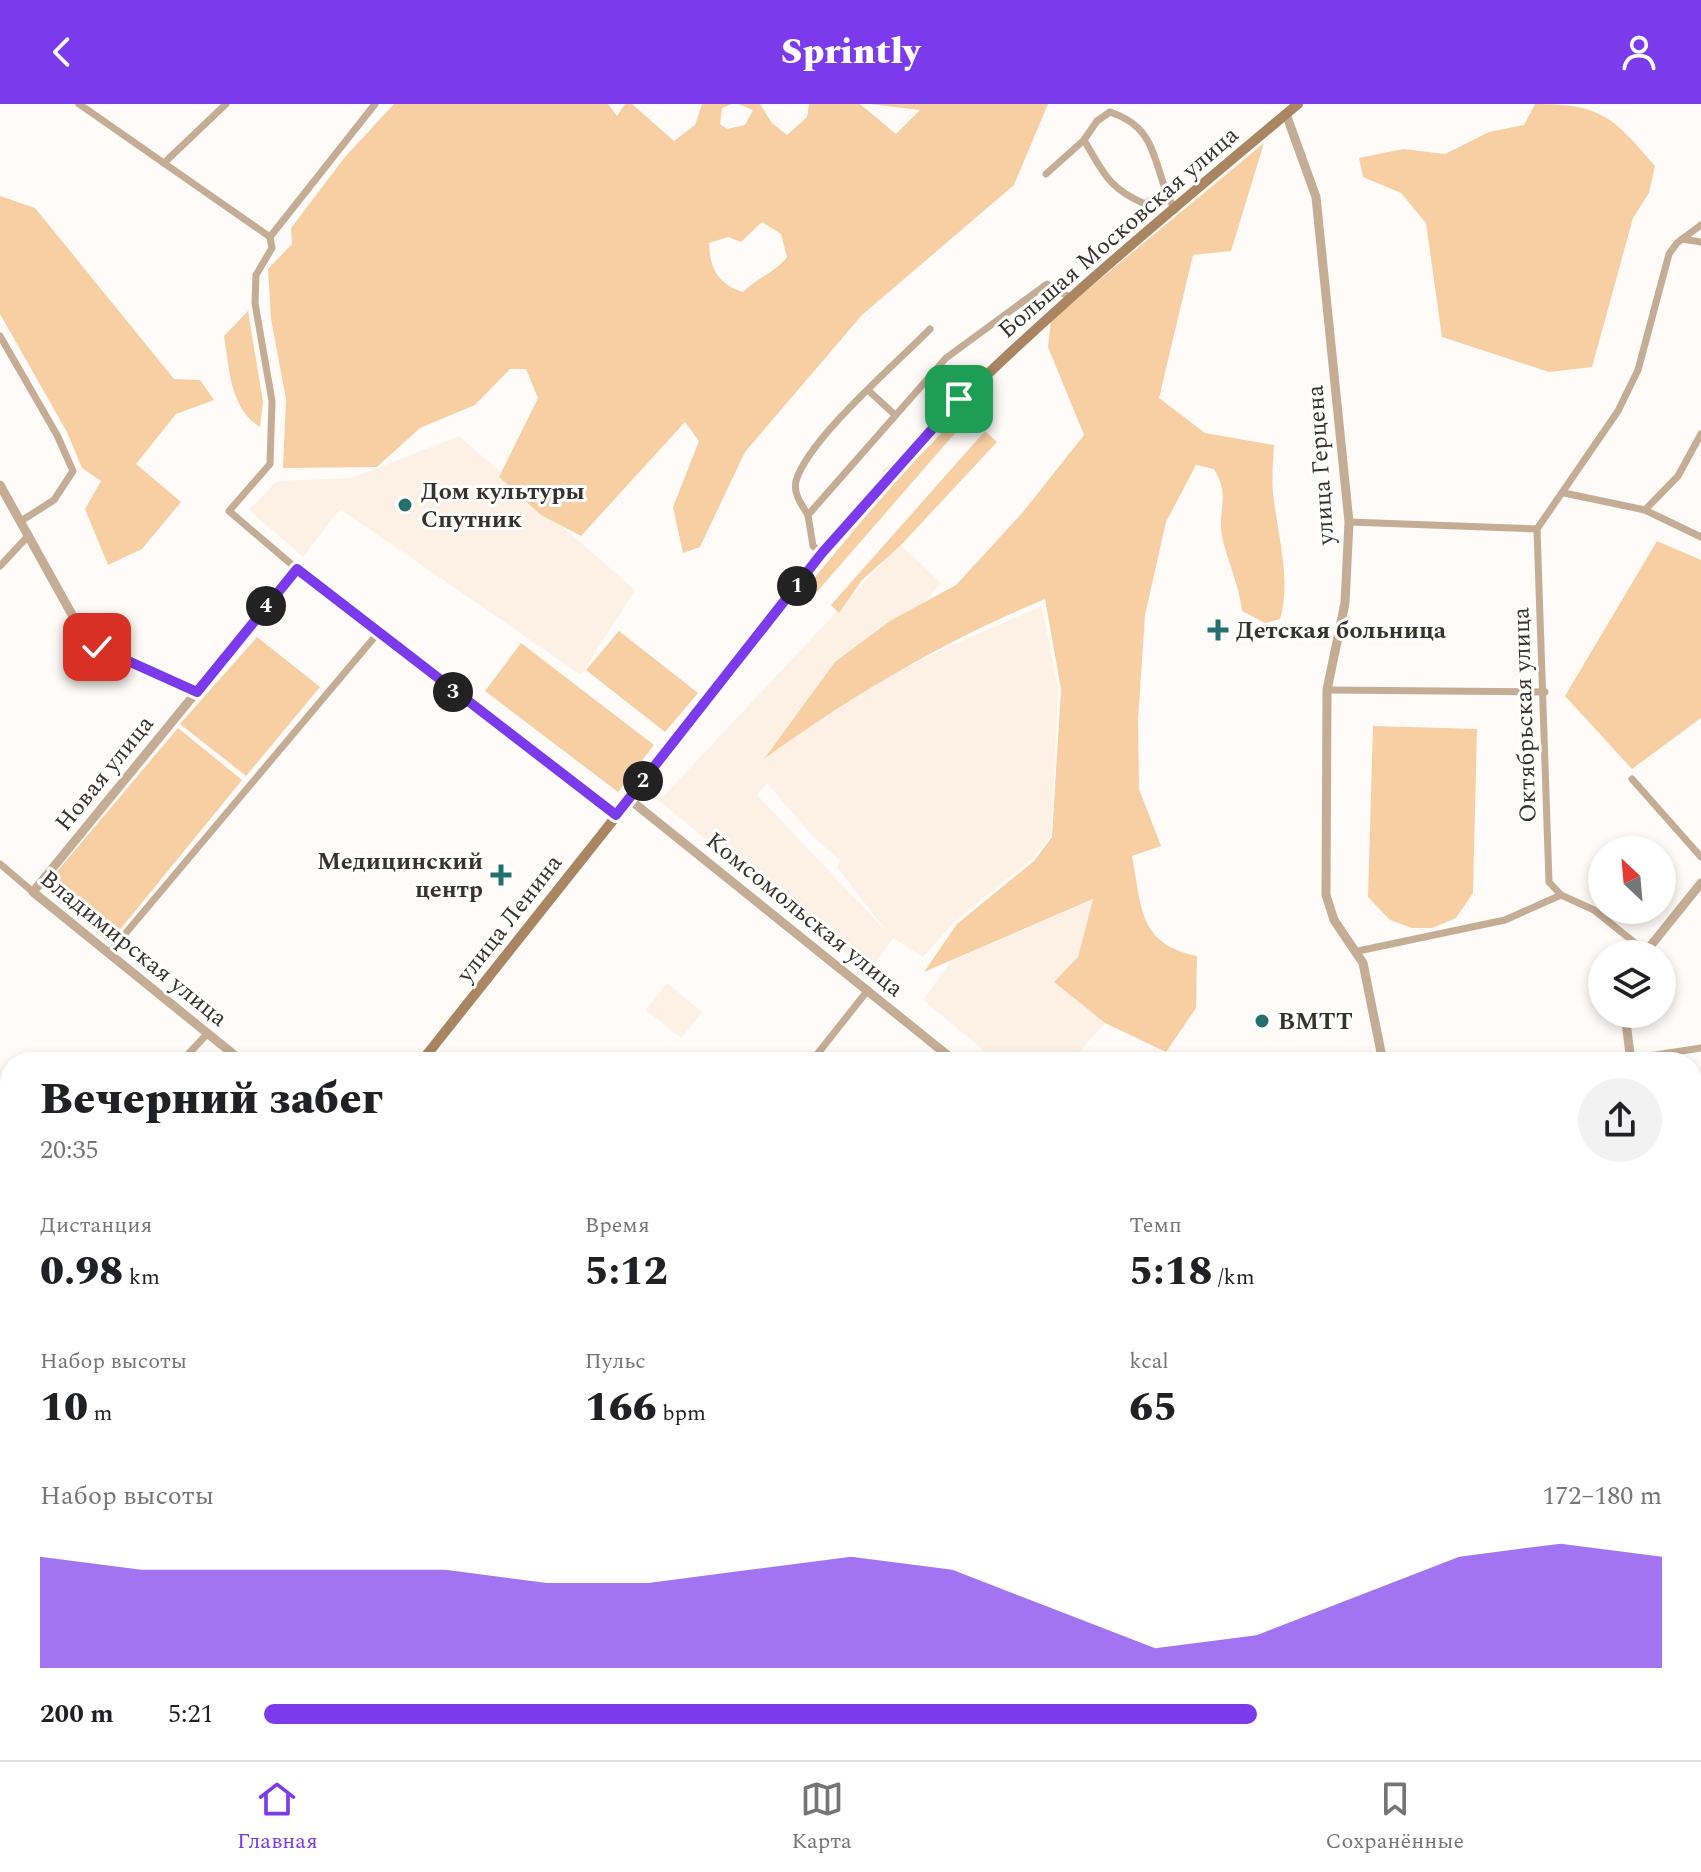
<!DOCTYPE html>
<html lang="ru">
<meta charset="utf-8">
<style>
body{margin:0;font-family:Spectral,serif;background:#f2f2f2;color:#202124;height:100vh;display:flex;flex-direction:column;font-size:30px;white-space:nowrap}
*{box-sizing:border-box;margin:0}
p{font-size:26px;color:#757577}
.icon{flex:none;width:44px;height:44px;fill:none;stroke:currentColor;stroke-width:2;stroke-linecap:round;stroke-linejoin:round}
.map{position:relative;flex:1;overflow:hidden}
.panel{position:absolute;left:0px;top:948px;width:1702px;height:708px;display:flex;flex-direction:column;background:#fff;border-radius:32px 32px 0 0;box-shadow:0 4px 12px #0003}
.panel>*{flex:none}
.needle{width:52px;rotate:334deg}
.fabs{position:absolute;left:1588px;top:732px;display:grid;gap:16px}
.fabs a{display:grid;place-items:center;width:88px;height:88px;border-radius:50%;background:#fff;box-shadow:0 4px 12px #0003;font-size:40px}
.pin{position:absolute;display:grid;place-items:center;width:68px;height:68px;color:#fff;margin:-34px;border-radius:16px;box-shadow:0 4px 12px #0006}
.km{position:absolute;width:40px;height:40px;margin:-20px;border-radius:50%;background:#222;color:#fff;font-size:22px;line-height:40px;text-align:center}
.round{display:grid;place-items:center;flex:none;width:84px;height:84px;border-radius:42px;background:#f2f2f2}
.headline{display:flex;align-items:center;justify-content:space-between;height:136px;padding:0 40px}
h1{font-size:44px;font-weight:800;line-height:60px}
.figures{display:grid;grid-template-columns:repeat(3,1fr);gap:12px;height:136px;padding:8px 40px}
.figures div{display:grid;align-content:center}
.figures b{font-size:40px;font-weight:800}
.figures small{font-size:22px;font-weight:400}
.figures p{font-size:22px}
.chart{height:224px;padding:16px 40px}
.chart p{display:flex;justify-content:space-between}
.chart svg{width:100%;height:144px;margin-top:8px;fill:#7c3aed;opacity:.7}
ul{padding:0 40px;list-style:none;font-size:26px}
li{display:grid;grid-template-columns:128px 96px 1fr;align-items:center;height:60px}
li i{height:20px;border-radius:10px;background:#7c3aed}
header{display:flex;justify-content:space-between;align-items:center;height:104px;padding:0 40px;background:#7c3aed;color:#fff;font-size:36px;font-weight:800}
.dock{display:flex;justify-content:space-around;align-items:center;height:112px;border-top:2px solid #e0e0e0;background:#fff;font-size:22px;color:#757577}
.dock a{display:grid;justify-items:center;gap:4px}
.dock .active{color:#7c3aed}
.map>svg:first-child{display:block}
</style>
<header><svg class="icon" aria-label="back" viewBox="0 0 24 24"><path d="M15 5l-7 7 7 7"/></svg>Sprintly<svg class="icon" aria-label="person" viewBox="0 0 24 24"><circle cx="12" cy="8" r="4"/><path d="M4 21q1-7 8-7t8 7"/></svg></header>
<div class="map">
<svg width="1701" height="1656" viewBox="0 0 1701 1656">
<rect width="100%" height="100%" fill="#fefbf8"/>
<!-- built -->
<g fill="#fdf1e5" fill-rule="evenodd">
<path d="M 459,332 L 635,486 L 581,571 L 340,405 L 303,453 L 249,406 L 277,377 L 352,374 Z"/>
<path d="M 900,440 L 941,479 L 816,624 L 829,611 L 888,573 L 945,544 L 1042,502 L 1058,586 L 1051,732 L 1032,755 L 955,817 L 923,853 L 893,834 L 870,868 L 659,697 ZM 767,679 L 813,733 L 840,756 L 837,763 L 888,829 L 757,691 Z"/>
<path d="M 1094,795 L 1078,853 L 1054,878 L 1105,919 L 1070,958 L 998,958 L 923,896 L 951,857 Z"/>
<path d="M 667,879 L 702,908 L 681,934 L 646,906 Z"/>
<path d="M 0,1146 L 10,1163 L 10,1223 L 0,1211 Z"/>
<path d="M 0,1226 L 10,1233 L 10,1310 L 1,1320 L 10,1328 L 10,1344 L 0,1355 Z"/>
<path d="M 5,1525 L 10,1528 L 10,1646 L 201,1646 L 194,1656 L 0,1656 L 0,1531 Z"/>
</g>
<!-- green -->
<g fill="#f8cea3" fill-rule="evenodd">
<path d="M 394,0 L 608,0 L 617,12 L 625,0 L 632,0 L 674,37 L 695,21 L 702,0 L 732,0 L 722,4 L 720,20 L 727,25 L 745,21 L 753,6 L 738,0 L 760,0 L 772,19 L 787,31 L 807,13 L 809,0 L 860,0 L 896,30 L 920,6 L 870,0 L 1048,0 L 1014,81 L 862,211 L 745,348 L 700,443 L 683,449 L 673,403 L 699,337 L 685,318 L 581,432 L 541,411 L 499,373 L 538,294 L 526,265 L 510,265 L 475,301 L 420,324 L 377,363 L 283,364 L 286,295 L 271,215 L 268,165 L 292,140 L 291,124 L 345,53 ZM 762,118 L 781,130 L 787,153 C 775,169 758,173 743,188 C 718,180 710,165 709,139 L 728,133 L 741,138 Z"/>
<path d="M 1535,0 C 1602,0 1613,13 1655,62 L 1649,89 L 1633,114 L 1592,263 L 1549,268 L 1442,233 L 1426,119 L 1401,89 L 1363,73 L 1359,54 L 1403,45 L 1445,50 L 1489,28 L 1524,21 Z"/>
<path d="M 1264,39 L 1231,147 L 1193,151 L 1159,294 L 1205,329 L 1274,341 C 1273,359 1271,379 1274,397 C 1279,435 1291,478 1280,515 L 1265,519 L 1242,507 C 1239,480 1228,459 1222,433 C 1217,405 1231,393 1214,365 L 1196,361 L 1166,418 L 1145,511 L 1138,616 L 1139,685 L 1161,742 L 1132,752 C 1142,803 1138,840 1197,852 L 1196,904 L 1166,948 L 1105,919 L 1054,878 L 1078,853 L 1093,795 L 924,868 L 957,820 L 1034,757 L 1052,733 L 1061,585 L 1045,495 C 944,537 853,591 764,655 L 835,558 L 890,517 L 956,481 L 1023,408 L 1084,331 L 1048,243 L 1051,216 Z"/>
<path d="M 0,92 L 35,104 L 174,275 L 200,276 L 214,296 L 176,310 L 136,360 L 181,398 L 142,445 L 108,461 L 85,405 L 101,377 L 82,364 L 67,328 L 0,210 Z"/>
<path d="M 248,207 L 263,298 L 260,323 C 230,305 229,263 224,232 Z"/>
<path d="M 982,298 L 809,497 L 801,490 L 894,378 L 971,299 Z"/>
<path d="M 985,327 L 997,338 L 900,442 L 862,476 L 839,509 L 831,501 Z"/>
<path d="M 1657,437 L 1701,456 L 1701,614 L 1632,665 L 1565,592 Z"/>
<path d="M 619,527 L 698,589 L 665,628 L 586,566 Z"/>
<path d="M 257,533 L 320,583 L 246,672 L 180,620 Z"/>
<path d="M 521,539 L 654,641 L 618,688 L 485,587 Z"/>
<path d="M 1373,622 L 1477,625 L 1473,789 L 1456,814 L 1432,824 L 1412,824 L 1390,816 L 1368,793 Z"/>
<path d="M 178,624 L 242,676 L 109,839 L 44,783 Z"/>
</g>
<g fill="none" stroke-linecap="round" stroke-linejoin="round">
<!-- minor -->
<g stroke="#c5ac94" stroke-width="7">
<path d="M 79,0 L 270,133"/>
<path d="M 1084,36 C 1103,68 1108,84 1145,100 L 1166,86"/>
<path d="M 164,59 L 226,0"/>
<path d="M 1046,70 L 1084,36 L 1097,17 L 1110,8 C 1162,25 1151,65 1175,106"/>
<path d="M 1682,135 L 1701,138"/>
<path d="M 0,232 L 57,331 L 73,367 L 54,396 L 21,417"/>
<path d="M 869,287 L 894,310"/>
<path d="M 1564,389 L 1645,406 L 1701,433"/>
<path d="M 1645,406 L 1678,372 L 1701,330"/>
<path d="M 808,411 C 802,401 793,390 796,377 C 808,335 897,259 930,225"/>
<path d="M 1349,418 L 1537,425"/>
<path d="M 822,449 L 813,442 L 808,411 L 946,254 L 1047,180 L 1071,194"/>
<path d="M 0,462 L 29,431"/>
<path d="M 297,465 L 229,407 L 270,360 L 272,297 L 255,199 L 256,171 L 272,144 L 270,133 L 375,0"/>
<path d="M 1327,586 L 1545,588"/>
<path d="M 1632,675 L 1701,753"/>
<path d="M 0,760 L 33,788"/>
<path d="M 1561,791 L 1549,778 L 1537,425 L 1618,307 L 1638,266 L 1669,150 L 1677,139 L 1701,121"/>
<path d="M 1358,847 L 1505,816 L 1561,791 L 1594,806 L 1645,847"/>
<path d="M 109,849 L 378,529"/>
<path d="M 1630,955 L 1701,944"/>
<path d="M 181,958 L 207,930"/>
<path d="M 811,958 L 868,886"/>
<path d="M 0,1039 L 10,1045"/>
<path d="M 1694,1092 L 1701,1102"/>
<path d="M 1692,1643 L 1701,1649"/>
<path d="M 304,1646 L 315,1656"/>
<path d="M 664,1646 L 676,1656"/>
<path d="M 244,1656 L 252,1646"/>
<path d="M 893,1656 L 901,1646"/>
<path d="M 1199,1656 L 1207,1646"/>
<path d="M 1642,1656 L 1651,1646"/>
</g>
<!-- tertiary -->
<g stroke="#c5ac94" stroke-width="9">
<path d="M 1286,10 L 1316,93 L 1349,418 L 1345,499 L 1327,586 L 1326,791 L 1334,816 L 1363,859 L 1383,958"/>
<path d="M 0,381 L 85,534 L 97,543 L 197,588"/>
<path d="M 629,695 L 956,958"/>
<path d="M 1644,850 L 1701,779"/>
<path d="M 1625,910 L 1631,958"/>
<path d="M 243,958 L 33,788 L 297,465 L 616,711"/>
<path d="M 1692,1092 L 1701,1091"/>
<path d="M 1692,1424 L 1701,1424"/>
<path d="M 1158,1646 L 1170,1656"/>
<path d="M 1445,1656 L 1456,1646"/>
</g>
<!-- secondary -->
<g stroke="#a98561" stroke-width="10">
<path d="M 421,958 L 888,370 C 1014,236 1157,118 1298,0"/>
<path d="M 0,1477 L 10,1465"/>
</g>
</g>
<g fill="none" stroke-linecap="round" stroke-linejoin="round">
<defs>
<path id="route" d="M 97,543 L 197,588 L 297,465 L 616,711 L 822,449 L 959,295"/>
</defs>
<!-- route casing -->
<use href="#route" stroke="#fff" stroke-width="16"/>
<!-- route -->
<use href="#route" stroke="#7c3aed" stroke-width="10"/>
</g>
<!-- markers -->
<g fill="#25706e" stroke="#fff" stroke-width="3">
<circle cx="405" cy="401" r="8"/>
<path d="M1214 514h8v8h8v8h-8v8h-8v-8h-8v-8h8z"/>
<path d="M497 759h8v8h8v8h-8v8h-8v-8h-8v-8h8z"/>
<circle cx="1262" cy="917" r="8"/>
</g>
<g text-anchor="middle" stroke-width="6" stroke-linejoin="round" paint-order="stroke">
<!-- street labels -->
<g font-size="24" fill="#37322c" stroke="#fff">
<text transform="translate(1118 128) rotate(-41)" y="8">Большая Московская улица</text>
<text transform="translate(1320 361) rotate(-94)" y="8">улица Герцена</text>
<text transform="translate(1524 611) rotate(-92)" y="8">Октябрьская улица</text>
<text transform="translate(104 669) rotate(-51)" y="8">Новая улица</text>
<text transform="translate(805 810) rotate(39)" y="8">Комсомольская улица</text>
<text transform="translate(509 814) rotate(-52)" y="8">улица Ленина</text>
<text transform="translate(134 844) rotate(39)" y="8">Владимирская улица</text>
</g>
<!-- poi labels -->
<g font-size="24" font-weight="bold" fill="#37322c" stroke="#fff" text-anchor="start">
<text x="421" y="395">Дом культуры<tspan x="421" dy="28">Спутник</tspan></text>
<text x="1236" y="534">Детская больница</text>
<text x="483" y="765" text-anchor="end">Медицинский<tspan x="483" dy="28">центр</tspan></text>
<text x="1278" y="925">ВМТТ</text>
</g>
</g>
</svg>
<div class="fabs">
<a><svg class="needle" viewBox="-14 -14 28 28"><path d="M0-13l5 13h-10z" fill="#e53935"/><path d="M0 13l5-13h-10z" fill="#757577"/></svg></a>
<a><svg class="icon" aria-label="layers" viewBox="0 0 24 24"><path d="M12 4l9 5-9 5-9-5zM3 14l9 5 9-5"/></svg></a>
</div>
<div class="pin" style="left:959px;top:295px;background:#1e9e55"><svg class="icon" aria-label="arrive" viewBox="0 0 24 24"><path d="M6 21V4h12l-3 4 3 4H6"/></svg></div>
<div class="pin" style="left:97px;top:543px;background:#d93025"><svg class="icon" aria-label="check" viewBox="0 0 24 24"><path d="M5 12l5 5 9-10"/></svg></div>
<b class="km" style="left:797px;top:482px">1</b>
<b class="km" style="left:643px;top:677px">2</b>
<b class="km" style="left:453px;top:588px">3</b>
<b class="km" style="left:266px;top:502px">4</b>
<section class="panel">
<div class="headline"><div><h1>Вечерний забег</h1><p>20:35</p></div><a class="round"><svg class="icon" aria-label="share" viewBox="0 0 24 24"><path d="M12 15V3M7 8l5-5 5 5M5 13v7h14v-7"/></svg></a></div>
<div class="figures">
<div><p>Дистанция</p><b>0.98<small> km</small></b></div>
<div><p>Время</p><b>5:12</b></div>
<div><p>Темп</p><b>5:18<small> /km</small></b></div>
</div>
<div class="figures">
<div><p>Набор высоты</p><b>10<small> m</small></b></div>
<div><p>Пульс</p><b>166<small> bpm</small></b></div>
<div><p>kcal</p><b>65</b></div>
</div>
<div class="chart"><p><span>Набор высоты</span>172–180 m</p>
<svg viewBox="0 0 160 44" preserveAspectRatio="none"><path d="M0 44V10L10 14L20 14L30 14L40 14L50 18L60 18L70 14L80 10L90 14L100 26L110 38L120 34L130 22L140 10L150 6L160 10V44z"/></svg>
</div>
<ul>
<li><b>200 m</b>5:21<i style="width:71%"></i></li>
</ul>
</section>
</div>
<nav class="dock">
<a class="active"><svg class="icon" aria-label="home" viewBox="0 0 24 24"><path d="M3 11l9-7 9 7M6 9v11h12V9"/></svg>Главная</a>
<a><svg class="icon" aria-label="map" viewBox="0 0 24 24"><path d="M3 6l6-2 6 2 6-2v14l-6 2-6-2-6 2zM9 4v14M15 6v14"/></svg>Карта</a>
<a><svg class="icon" aria-label="saved" viewBox="0 0 24 24"><path d="M7 4h10v16l-5-4-5 4z"/></svg>Сохранённые</a>
</nav>
